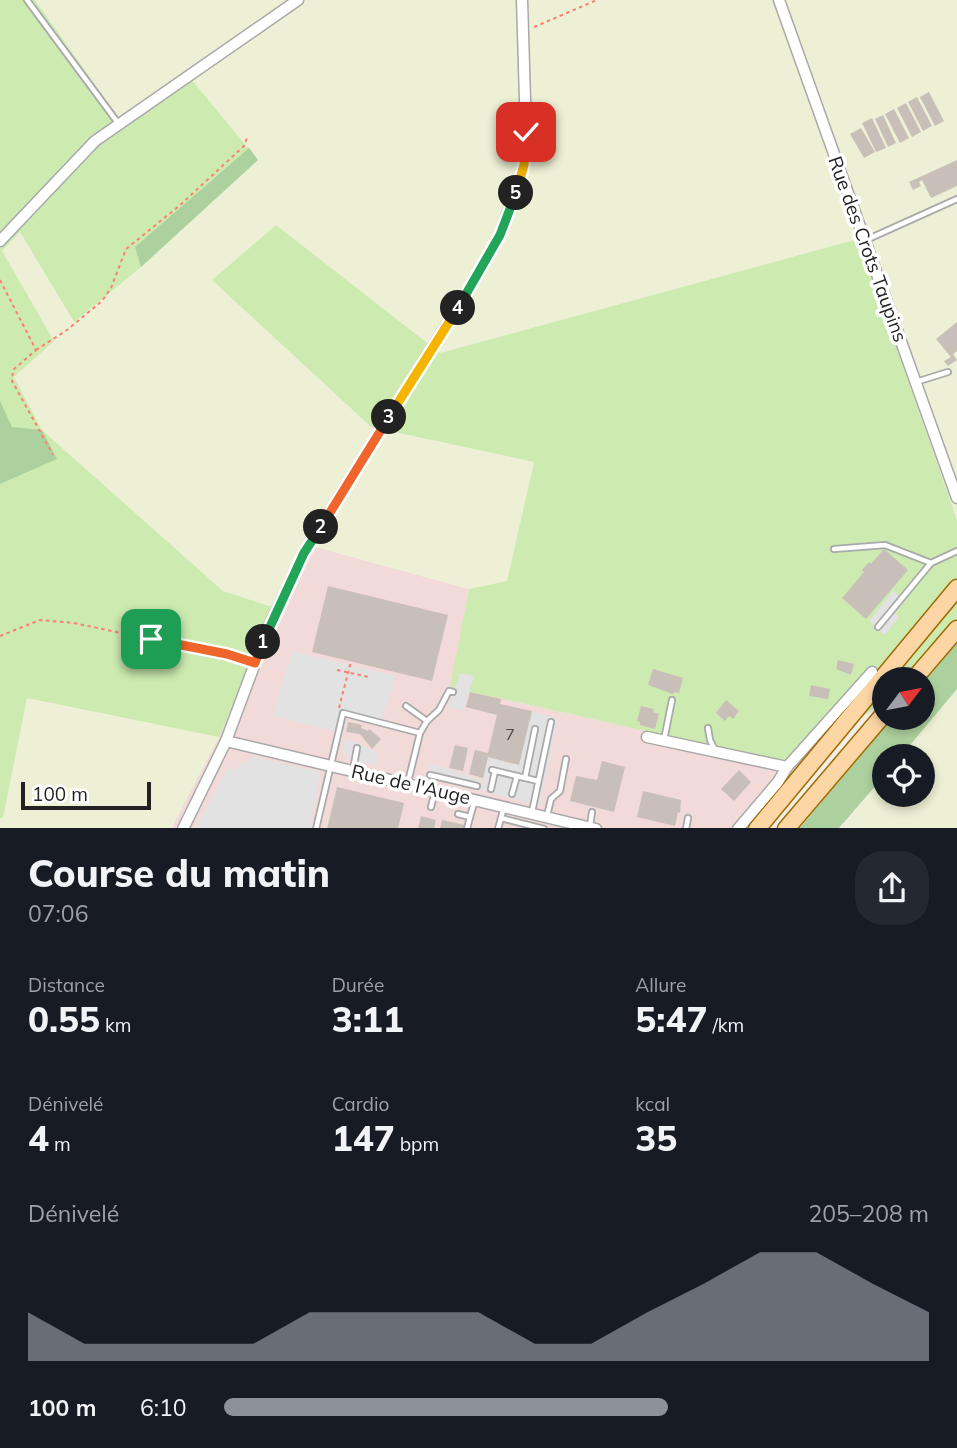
<!DOCTYPE html>
<html lang="fr">
<meta charset="utf-8">
<style>
body{margin:0;font-family:Mulish,sans-serif;background:#242831;color:#f1f3f6;height:100vh;display:flex;flex-direction:column;font-size:26px;white-space:nowrap}
*{box-sizing:border-box;margin:0}
p{font-size:23px;color:#9ea1a6}
.icon{flex:none;width:38px;height:38px;fill:none;stroke:currentColor;stroke-width:2;stroke-linecap:round;stroke-linejoin:round}
.map{position:relative;height:828px;overflow:hidden}
.panel{display:flex;flex-direction:column;background:#171b24;flex:1}
.panel>*{flex:none}
.needle{width:46px;rotate:58deg}
.controls{position:absolute;left:872px;top:667px;display:grid;gap:14px}
.controls a{display:grid;place-items:center;width:63px;height:63px;border-radius:50%;background:#171b24;box-shadow:0 4px 10px #0003;font-size:35px}
.scale{position:absolute;left:21px;bottom:18px;width:130px;box-sizing:border-box;padding-left:7px;border:4px solid #222;border-top:0;font-size:19px;line-height:24px;white-space:nowrap;color:#222;-webkit-text-stroke:5px #fff;paint-order:stroke}
.pin{position:absolute;display:grid;place-items:center;width:60px;height:60px;color:#fff;margin:-30px;border-radius:14px;box-shadow:0 4px 10px #0006}
.km{position:absolute;width:35px;height:35px;margin:-18px;border-radius:50%;background:#222;color:#fff;font-size:19px;line-height:35px;text-align:center}
.round{display:grid;place-items:center;flex:none;width:74px;height:74px;border-radius:28px;background:#242831}
.headline{display:flex;align-items:center;justify-content:space-between;height:119px;padding:0 28px}
h1{font-size:38px;font-weight:800;line-height:52px}
.figures{display:grid;grid-template-columns:repeat(3,1fr);gap:10px;height:119px;padding:7px 28px}
.figures div{display:grid;align-content:center}
.figures b{font-size:35px;font-weight:800}
.figures small{font-size:19px;font-weight:400}
.figures p{font-size:19px}
.chart{height:196px;padding:14px 28px}
.chart p{display:flex;justify-content:space-between}
.chart svg{width:100%;height:126px;margin-top:7px;fill:#8c9099;opacity:.7}
ul{padding:0 28px;list-style:none;font-size:23px}
li{display:grid;grid-template-columns:112px 84px 1fr;align-items:center;height:52px}
li i{height:18px;border-radius:9px;background:#8c9099}
.map>svg:first-child{display:block}
</style>
<div class="map">
<svg width="957" height="829" viewBox="0 0 957 829">
<rect width="100%" height="100%" fill="#f2efe9"/>
<!-- commercial -->
<path fill="#f2dad9" d="M 305,544 L 469,589 L 451,687 L 796,765 L 746,828 L 171,829 L 219,737 Z"/>
<!-- farmland -->
<g fill="#eef0d5">
<path d="M 35,0 L 957,0 L 957,520 L 858,239 L 440,353 L 276,226 L 213,280 L 370,427 L 534,462 L 507,581 L 469,589 L 305,544 L 275,608 L 223,591 L 42,430 L 14,377 L 2,251 L 20,232 L 73,322 L 123,124 Z"/>
<path d="M 957,689 L 957,828 L 873,829 L 842,826 L 884,776 L 884,794 L 922,794 L 922,756 L 901,756 Z"/>
<path d="M 27,697 L 219,737 L 171,828 L 0,829 L 0,818 L 3,818 Z"/>
</g>
<!-- grass -->
<g fill="#cdebb0">
<path d="M 0,0 L 35,0 L 123,124 L 191,79 L 258,160 L 141,267 L 74,322 L 20,232 L 2,251 L 54,341 L 14,377 L 42,430 L 223,591 L 275,608 L 219,737 L 27,698 L 3,818 L 0,818 Z"/>
<path d="M 276,225 L 440,353 L 858,239 L 957,520 L 957,641 L 915,679 L 884,679 L 884,701 L 796,765 L 450,687 L 469,589 L 507,581 L 534,462 L 371,427 L 212,280 Z"/>
</g>
<!-- forest -->
<g fill="#add19e">
<path d="M 249,148 L 258,160 L 141,267 L 135,247 Z"/>
<path d="M 0,401 L 12,427 L 42,430 L 57,459 L 0,484 Z"/>
<path d="M 957,641 L 957,689 L 901,756 L 884,756 L 884,776 L 839,828 L 799,829 L 891,718 L 922,718 L 922,681 Z"/>
</g>
<!-- parking -->
<g fill="#e2e2e2">
<path d="M 893,591 L 904,600 L 894,613 L 899,617 L 885,635 L 879,631 L 874,631 L 873,625 L 869,621 Z"/>
<path d="M 292,651 L 396,676 L 380,724 L 349,716 L 342,733 L 273,716 Z"/>
<path d="M 460,673 L 474,676 L 463,711 L 448,707 Z"/>
<path d="M 532,711 L 558,719 L 540,806 L 480,790 L 488,757 L 519,764 Z"/>
<path d="M 345,740 L 355,741 L 379,754 L 376,765 L 348,760 L 349,754 L 342,752 Z"/>
<path d="M 250,756 L 320,772 L 312,820 L 313,828 L 195,828 L 228,768 L 235,770 L 243,762 L 249,762 Z"/>
<path d="M 431,763 L 480,780 L 478,790 L 427,778 Z"/>
</g>
<!-- building -->
<g fill="#c7bfb8">
<path d="M 929,92 L 944,121 L 935,126 L 920,97 Z"/>
<path d="M 917,97 L 932,126 L 923,131 L 908,102 Z"/>
<path d="M 906,103 L 921,132 L 912,137 L 897,108 Z"/>
<path d="M 894,109 L 909,138 L 900,143 L 885,114 Z"/>
<path d="M 883,115 L 896,143 L 888,147 L 875,119 Z"/>
<path d="M 872,118 L 886,148 L 876,152 L 862,123 Z"/>
<path d="M 861,128 L 875,152 L 864,158 L 850,134 Z"/>
<path d="M 957,160 L 957,186 L 931,198 L 922,180 L 919,182 L 921,186 L 913,190 L 909,182 Z"/>
<path d="M 957,322 L 957,351 L 953,354 L 957,360 L 948,366 L 944,361 L 951,357 L 936,339 Z"/>
<path d="M 884,549 L 908,570 L 866,619 L 842,598 L 864,572 L 862,570 L 869,562 L 871,564 Z"/>
<path d="M 328,586 L 448,615 L 432,681 L 312,652 Z"/>
<path d="M 838,660 L 854,664 L 851,675 L 836,669 Z"/>
<path d="M 653,669 L 683,678 L 679,693 L 674,692 L 673,694 L 648,685 Z"/>
<path d="M 811,685 L 830,689 L 828,699 L 809,696 Z"/>
<path d="M 470,692 L 501,699 L 500,704 L 532,711 L 519,765 L 488,757 L 483,778 L 469,774 L 475,750 L 488,753 L 497,715 L 466,707 Z"/>
<path d="M 726,700 L 739,711 L 733,719 L 729,716 L 725,721 L 716,713 Z"/>
<path d="M 641,706 L 654,709 L 653,712 L 659,714 L 655,729 L 640,725 L 640,722 L 637,721 Z"/>
<path d="M 348,722 L 362,725 L 361,728 L 368,731 L 369,729 L 381,739 L 372,749 L 360,734 L 346,732 Z"/>
<path d="M 455,745 L 468,748 L 463,771 L 449,768 Z"/>
<path d="M 602,761 L 625,767 L 614,812 L 570,801 L 576,776 L 597,780 Z"/>
<path d="M 739,770 L 751,782 L 734,801 L 721,789 Z"/>
<path d="M 337,787 L 404,803 L 398,829 L 327,829 Z"/>
<path d="M 643,791 L 681,800 L 680,813 L 678,812 L 675,826 L 637,817 Z"/>
<path d="M 421,816 L 436,820 L 434,829 L 418,829 Z"/>
<path d="M 442,820 L 465,825 L 464,829 L 440,829 Z"/>
</g>
<g fill="none" stroke-linecap="round" stroke-linejoin="round">
<defs>
<g id="service">
<path d="M 27,0 L 118,123"/>
<path d="M 866,240 L 957,199"/>
<path d="M 916,382 L 948,372"/>
<path d="M 834,549 L 885,545 L 931,563"/>
<path d="M 878,627 L 931,563 L 957,551"/>
<path d="M 406,706 L 427,721"/>
<path d="M 708,728 L 710,740 L 715,750"/>
<path d="M 664,740 L 672,700"/>
<path d="M 353,770 L 357,748"/>
<path d="M 492,770 L 538,781"/>
<path d="M 430,775 L 477,786"/>
<path d="M 525,778 L 535,729"/>
<path d="M 408,782 L 420,733 L 427,721 L 439,710 L 449,691 L 453,692"/>
<path d="M 491,789 L 495,771"/>
<path d="M 512,794 L 517,776"/>
<path d="M 431,807 L 435,791"/>
<path d="M 532,812 L 551,722"/>
<path d="M 458,814 L 470,817 L 475,800"/>
<path d="M 547,816 L 551,799 L 560,791 L 566,759"/>
<path d="M 501,818 L 544,829"/>
<path d="M 590,826 L 592,812"/>
<path d="M 316,829 L 343,713 L 420,733"/>
<path d="M 467,829 L 470,817"/>
<path d="M 498,829 L 504,807"/>
<path d="M 686,829 L 688,818"/>
</g>
<g id="minor">
<path d="M 779,0 L 957,498"/>
<path d="M 0,241 L 95,141 L 298,0"/>
<path d="M 647,737 L 787,767 L 778,782 L 738,829"/>
<path d="M 226,741 L 596,829"/>
<path d="M 787,767 L 872,672"/>
<path d="M 183,829 L 226,741 L 267,631 L 304,553 L 472,284 L 500,235 L 524,165 L 526,132 L 522,0"/>
</g>
<g id="primary">
<path d="M 914,679 L 957,629"/>
<path d="M 757,829 L 957,588"/>
<path d="M 786,829 L 884,714"/>
</g>
</defs>
<!-- service casing -->
<use href="#service" stroke="#a9a9a9" stroke-width="8"/>
<!-- minor casing -->
<use href="#minor" stroke="#a9a9a9" stroke-width="13"/>
<!-- primary casing -->
<use href="#primary" stroke="#a06b00" stroke-width="19"/>
<!-- path -->
<g stroke="#fa8072" stroke-width="2" stroke-dasharray="3.5 3.5" stroke-linecap="butt">
<path d="M 534,27 L 597,0"/>
<path d="M 0,280 L 36,350 L 13,370 L 12,381 L 53,455"/>
<path d="M 36,350 L 67,330 L 102,301 L 111,288 L 126,249 L 179,206 L 244,146 L 247,138"/>
<path d="M 0,636 L 40,620 L 74,623 L 247,660"/>
<path d="M 337,670 L 369,677"/>
<path d="M 339,708 L 351,661"/>
</g>
<!-- service -->
<use href="#service" stroke="#fff" stroke-width="4.5"/>
<!-- minor -->
<use href="#minor" stroke="#fff" stroke-width="10"/>
<!-- primary -->
<use href="#primary" stroke="#fcd6a4" stroke-width="16"/>
</g>
<g fill="none" stroke-linecap="round" stroke-linejoin="round">
<defs>
<path id="split-1" d="M 151,639 L 227,654 L 255,663 L 263,642"/>
<path id="split-2" d="M 263,642 L 304,553 L 321,527"/>
<path id="split-3" d="M 321,527 L 389,417"/>
<path id="split-4" d="M 389,417 L 458,308"/>
<path id="split-5" d="M 458,308 L 500,235 L 516,193"/>
<path id="split-6" d="M 516,193 L 524,165 L 526,132"/>
</defs>
<!-- split-1 casing -->
<use href="#split-1" stroke="#fff" stroke-width="14"/>
<!-- split-2 casing -->
<use href="#split-2" stroke="#fff" stroke-width="14"/>
<!-- split-3 casing -->
<use href="#split-3" stroke="#fff" stroke-width="14"/>
<!-- split-4 casing -->
<use href="#split-4" stroke="#fff" stroke-width="14"/>
<!-- split-5 casing -->
<use href="#split-5" stroke="#fff" stroke-width="14"/>
<!-- split-6 casing -->
<use href="#split-6" stroke="#fff" stroke-width="14"/>
<!-- split-1 -->
<use href="#split-1" stroke="#f0652b" stroke-width="9"/>
<!-- split-2 -->
<use href="#split-2" stroke="#22a559" stroke-width="9"/>
<!-- split-3 -->
<use href="#split-3" stroke="#f0652b" stroke-width="9"/>
<!-- split-4 -->
<use href="#split-4" stroke="#f5b400" stroke-width="9"/>
<!-- split-5 -->
<use href="#split-5" stroke="#22a559" stroke-width="9"/>
<!-- split-6 -->
<use href="#split-6" stroke="#f5b400" stroke-width="9"/>
</g>
<g text-anchor="middle" stroke-width="7" stroke-linejoin="round" paint-order="stroke">
<!-- number labels -->
<g font-size="16" fill="#4b4948">
<text x="510" y="740">7</text>
</g>
<!-- street labels -->
<g font-size="19" fill="#222" stroke="#fff">
<text transform="translate(868 249) rotate(70)" y="7">Rue des Crots Taupins</text>
<text transform="translate(411 784) rotate(13)" y="7">Rue de l'Auge</text>
</g>
</g>
</svg>
<div class="controls">
<a><svg class="needle" viewBox="-14 -14 28 28"><path d="M0-13l5 13h-10z" fill="#e53935"/><path d="M0 13l5-13h-10z" fill="#9ea1a6"/></svg></a>
<a><svg class="icon" aria-label="locate" viewBox="0 0 24 24"><circle cx="12" cy="12" r="6"/><path d="M12 2v4M12 18v4M2 12h4M18 12h4"/></svg></a>
</div>
<div class="scale">100 m</div>
<div class="pin" style="left:151px;top:639px;background:#1e9e55"><svg class="icon" aria-label="arrive" viewBox="0 0 24 24"><path d="M6 21V4h12l-3 4 3 4H6"/></svg></div>
<div class="pin" style="left:526px;top:132px;background:#d93025"><svg class="icon" aria-label="check" viewBox="0 0 24 24"><path d="M5 12l5 5 9-10"/></svg></div>
<b class="km" style="left:263px;top:642px">1</b>
<b class="km" style="left:321px;top:527px">2</b>
<b class="km" style="left:389px;top:417px">3</b>
<b class="km" style="left:458px;top:308px">4</b>
<b class="km" style="left:516px;top:193px">5</b>
</div>
<section class="panel">
<div class="headline"><div><h1>Course du matin</h1><p>07:06</p></div><a class="round"><svg class="icon" aria-label="share" viewBox="0 0 24 24"><path d="M12 15V3M7 8l5-5 5 5M5 13v7h14v-7"/></svg></a></div>
<div class="figures">
<div><p>Distance</p><b>0.55<small> km</small></b></div>
<div><p>Durée</p><b>3:11</b></div>
<div><p>Allure</p><b>5:47<small> /km</small></b></div>
</div>
<div class="figures">
<div><p>Dénivelé</p><b>4<small> m</small></b></div>
<div><p>Cardio</p><b>147<small> bpm</small></b></div>
<div><p>kcal</p><b>35</b></div>
</div>
<div class="chart"><p><span>Dénivelé</span>205–208 m</p>
<svg viewBox="0 0 160 44" preserveAspectRatio="none"><path d="M0 44V27L10 38L20 38L30 38L40 38L50 27L60 27L70 27L80 27L90 38L100 38L110 27L120 17L130 6L140 6L150 17L160 27V44z"/></svg>
</div>
<ul>
<li><b>100 m</b>6:10<i style="width:63%"></i></li>
</ul>
</section>
